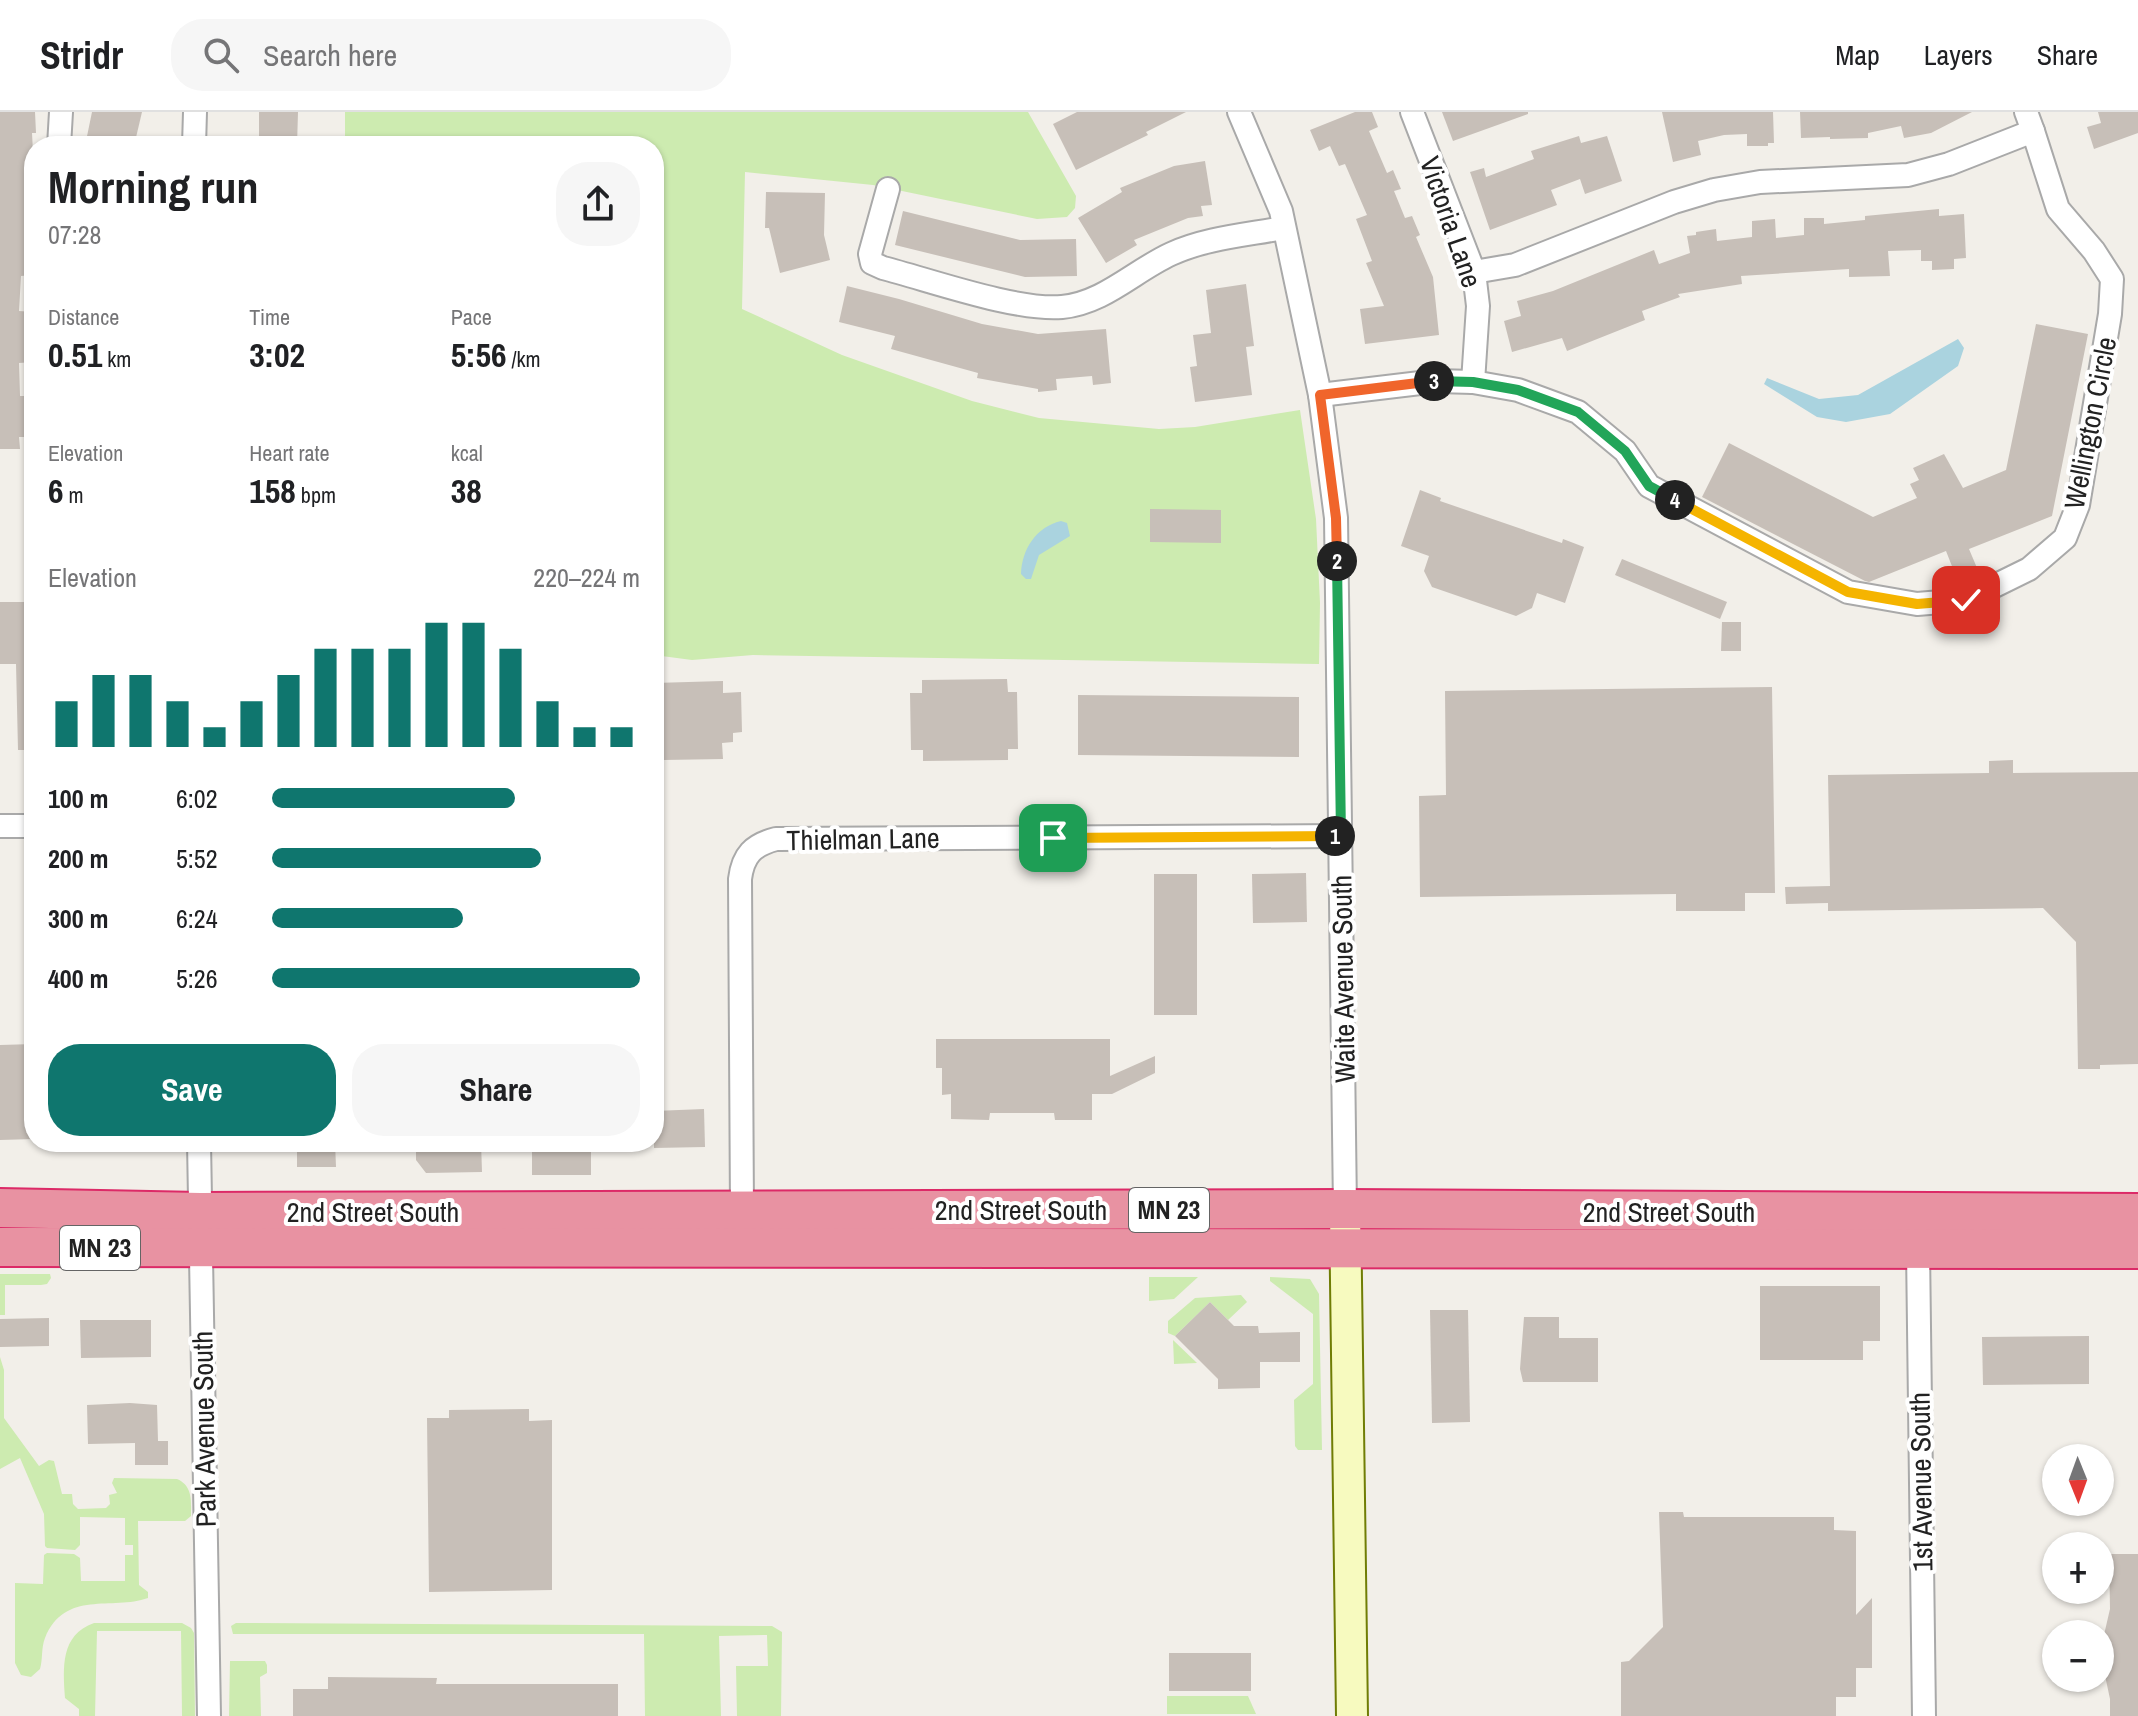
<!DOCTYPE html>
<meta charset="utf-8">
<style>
body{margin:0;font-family:"Archivo Narrow",sans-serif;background:#f6f6f6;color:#202124;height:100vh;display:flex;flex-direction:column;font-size:30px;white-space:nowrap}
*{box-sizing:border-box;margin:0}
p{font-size:26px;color:#757577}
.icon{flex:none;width:44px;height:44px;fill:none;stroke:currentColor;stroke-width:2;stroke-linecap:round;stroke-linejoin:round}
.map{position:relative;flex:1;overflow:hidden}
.panel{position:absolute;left:24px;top:24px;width:640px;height:1016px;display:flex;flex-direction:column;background:#fff;border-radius:32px;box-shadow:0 2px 6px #0004}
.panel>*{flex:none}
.needle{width:52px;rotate:179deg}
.tools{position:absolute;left:2042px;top:1332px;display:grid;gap:16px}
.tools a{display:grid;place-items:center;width:72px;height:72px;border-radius:50%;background:#fff;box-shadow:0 2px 6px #0004;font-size:40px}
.pin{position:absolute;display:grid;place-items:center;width:68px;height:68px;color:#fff;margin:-34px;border-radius:16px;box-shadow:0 4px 12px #0006}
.km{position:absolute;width:40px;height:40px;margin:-20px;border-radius:50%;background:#222;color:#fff;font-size:22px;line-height:40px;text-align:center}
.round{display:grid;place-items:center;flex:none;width:84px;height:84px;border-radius:32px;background:#f6f6f6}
.summary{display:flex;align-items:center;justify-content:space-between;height:136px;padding:0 24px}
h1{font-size:44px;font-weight:700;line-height:60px}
.metrics{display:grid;grid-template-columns:repeat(3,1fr);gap:12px;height:136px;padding:8px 24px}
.metrics div{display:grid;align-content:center}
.metrics b{font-size:34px;font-weight:700}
.metrics small{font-size:22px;font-weight:400}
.metrics p{font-size:22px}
.chart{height:224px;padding:16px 24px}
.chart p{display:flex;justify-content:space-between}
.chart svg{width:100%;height:144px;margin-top:8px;stroke:#0f766e;stroke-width:6}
.action{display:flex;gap:16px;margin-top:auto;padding:16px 24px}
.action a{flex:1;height:92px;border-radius:32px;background:#0f766e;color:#fff;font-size:32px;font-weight:700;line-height:92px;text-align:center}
.action a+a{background:#f6f6f6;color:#202124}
ul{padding:0 24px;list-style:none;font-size:26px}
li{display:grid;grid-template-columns:128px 96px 1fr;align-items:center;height:60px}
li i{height:20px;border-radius:10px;background:#0f766e}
header{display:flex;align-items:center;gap:48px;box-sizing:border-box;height:112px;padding:0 40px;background:#fff;border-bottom:2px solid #e0e0e0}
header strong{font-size:38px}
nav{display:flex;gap:44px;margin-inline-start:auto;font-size:28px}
.search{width:560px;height:72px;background:#f6f6f6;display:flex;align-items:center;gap:20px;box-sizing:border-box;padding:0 28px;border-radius:32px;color:#757577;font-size:30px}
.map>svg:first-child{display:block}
</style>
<header>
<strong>Stridr</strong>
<div class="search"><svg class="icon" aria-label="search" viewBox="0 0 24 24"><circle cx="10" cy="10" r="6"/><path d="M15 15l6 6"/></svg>Search here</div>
<nav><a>Map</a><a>Layers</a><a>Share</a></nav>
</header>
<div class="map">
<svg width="2138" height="1604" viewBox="0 0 2138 1604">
<rect width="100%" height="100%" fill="#f2efe9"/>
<!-- grass -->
<g fill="#cdebb0">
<path d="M 345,0 L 1028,0 L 1076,84 L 1075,96 L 1067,105 L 1037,107 L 873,73 L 745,60 L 742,197 L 842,243 L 972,289 L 1039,306 L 1159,317 L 1195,315 L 1300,298 L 1316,407 L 1320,491 L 1319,552 L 753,543 L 692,548 L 654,543 L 654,34 L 345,34 Z"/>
<path d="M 0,1162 L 50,1162 L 51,1166 L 47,1172 L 41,1173 L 5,1173 L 5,1203 L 0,1203 Z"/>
<path d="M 1149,1165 L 1198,1165 L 1174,1187 L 1149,1189 Z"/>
<path d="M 1270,1165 L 1310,1167 L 1319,1182 L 1322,1338 L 1298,1338 L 1295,1334 L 1294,1288 L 1313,1272 L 1313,1202 L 1270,1169 Z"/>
<path d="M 1241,1183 L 1247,1190 L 1228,1208 L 1210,1190 L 1175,1224 L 1168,1221 L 1168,1209 L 1195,1186 Z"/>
<path d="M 1173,1228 L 1197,1251 L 1174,1252 Z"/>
<path d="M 0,1245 L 4,1258 L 4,1306 L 39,1354 L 49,1348 L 54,1349 L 62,1382 L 72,1382 L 73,1392 L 78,1397 L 106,1396 L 110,1392 L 109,1383 L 117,1381 L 112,1371 L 114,1366 L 177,1367 C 193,1374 191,1389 191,1404 L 185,1409 L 138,1409 L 139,1473 L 148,1480 L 148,1486 C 112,1499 65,1477 45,1526 C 41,1536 43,1547 40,1557 L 31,1565 L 21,1563 L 15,1551 L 15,1471 L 43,1472 L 44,1443 L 47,1441 L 74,1442 L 80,1446 L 81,1469 L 125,1469 L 125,1443 L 133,1443 L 133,1433 L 125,1433 L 125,1406 L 80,1405 L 80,1433 L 75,1438 L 47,1436 L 45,1434 L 44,1402 L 20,1346 L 0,1357 Z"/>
<path d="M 94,1511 L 182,1511 L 191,1516 L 194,1521 L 195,1604 L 182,1604 L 181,1519 L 97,1519 L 95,1604 L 79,1604 L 79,1597 L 65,1586 C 63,1556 60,1523 94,1511 Z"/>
<path d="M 236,1511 L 772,1514 L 782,1520 L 781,1604 L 737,1604 L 736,1554 L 768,1554 L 767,1523 L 719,1524 L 721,1604 L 645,1604 L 644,1522 L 233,1522 L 231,1514 Z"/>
<path d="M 230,1549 L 265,1549 L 267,1553 L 267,1561 L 260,1565 L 261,1604 L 229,1604 Z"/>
<path d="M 1167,1584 L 1248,1584 L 1256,1602 L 1167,1602 Z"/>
</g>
<!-- water -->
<g fill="#aad3df">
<path d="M 1958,227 L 1964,236 L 1958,254 L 1890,302 L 1846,310 L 1817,305 L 1764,272 L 1767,266 L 1819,287 L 1858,283 Z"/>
<path d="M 1061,409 L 1067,411 L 1070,424 L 1039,443 L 1031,467 L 1026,467 L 1021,462 C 1022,437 1036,415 1061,409 Z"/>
</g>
<!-- building -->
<g fill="#c7bfb8">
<path d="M 0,0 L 35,0 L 36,21 L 32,21 L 34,59 L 31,59 L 32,163 L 21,164 L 19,199 L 33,200 L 33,250 L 19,251 L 20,284 L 34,284 L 34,325 L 19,325 L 20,337 L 0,337 Z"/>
<path d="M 92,0 L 142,0 L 134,34 L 85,34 Z"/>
<path d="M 259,0 L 298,0 L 297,34 L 264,34 L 264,25 L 259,25 Z"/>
<path d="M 1077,0 L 1186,0 L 1146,20 L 1148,23 L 1076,58 L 1053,12 Z"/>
<path d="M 1355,0 L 1372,0 L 1378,15 L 1369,19 L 1387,61 L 1393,58 L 1401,77 L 1394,79 L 1405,106 L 1412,104 L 1420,123 L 1416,125 L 1433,165 L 1439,223 L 1365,232 L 1360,197 L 1384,194 L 1366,151 L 1372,149 L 1356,107 L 1367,103 L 1345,52 L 1339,54 L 1330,34 L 1319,39 L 1310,18 Z"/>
<path d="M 1442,0 L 1528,0 L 1528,2 L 1453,29 Z"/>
<path d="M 1662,0 L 1773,0 L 1774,31 L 1768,31 L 1768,34 L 1747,34 L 1747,22 L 1724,23 L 1698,29 L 1701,43 L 1673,50 Z"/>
<path d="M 1800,0 L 1972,0 L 1931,21 L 1904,26 L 1901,14 L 1868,21 L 1868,26 L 1830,27 L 1830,25 L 1801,26 Z"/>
<path d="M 2098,0 L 2138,0 L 2138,21 L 2094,37 L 2087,15 L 2101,11 Z"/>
<path d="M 1579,24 L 1581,31 L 1607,24 L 1622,69 L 1585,82 L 1580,67 L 1551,78 L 1557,93 L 1490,118 L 1470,60 L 1484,56 L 1486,65 L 1534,47 L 1531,39 Z"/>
<path d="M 1205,49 L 1212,93 L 1201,94 L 1203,104 L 1188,106 L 1134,128 L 1137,133 L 1106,151 L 1078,106 L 1122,80 L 1120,76 L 1174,54 Z"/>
<path d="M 766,80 L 825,81 L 824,123 L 830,148 L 780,161 L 769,116 L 765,116 Z"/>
<path d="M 1939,97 L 1939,104 L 1964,102 L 1966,146 L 1954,147 L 1954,157 L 1932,158 L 1932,149 L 1921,149 L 1921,138 L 1888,139 L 1890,164 L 1849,165 L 1849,157 L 1741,164 L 1742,172 L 1678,182 L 1680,185 L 1642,199 L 1645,208 L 1567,239 L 1562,226 L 1512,240 L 1504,209 L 1521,204 L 1517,189 L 1553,179 L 1654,138 L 1659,152 L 1690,141 L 1687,124 L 1696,123 L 1696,120 L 1716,117 L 1717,129 L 1752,125 L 1752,109 L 1775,107 L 1776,126 L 1804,123 L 1804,106 L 1824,106 L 1824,112 L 1865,108 L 1865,104 Z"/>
<path d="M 903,99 L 1020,128 L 1076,127 L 1077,164 L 1025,165 L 895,133 Z"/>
<path d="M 1246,172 L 1254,234 L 1246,235 L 1252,283 L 1195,290 L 1190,255 L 1197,254 L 1193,223 L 1211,221 L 1206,178 Z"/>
<path d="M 847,174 L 899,187 L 982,212 L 1038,222 L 1106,217 L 1111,271 L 1093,273 L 1092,264 L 1056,267 L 1057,278 L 1038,280 L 1038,277 L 977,266 L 978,261 L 891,237 L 895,224 L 839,210 Z"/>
<path d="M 2036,212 L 2088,222 L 2052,404 L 1969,437 L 1980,463 L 1959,472 L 1946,439 L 1869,470 L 1865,469 L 1702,385 L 1729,331 L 1873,405 L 1917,386 L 1910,372 L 1919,368 L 1913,356 L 1944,342 L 1963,376 L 2006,358 Z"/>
<path d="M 1420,378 L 1441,386 L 1440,389 L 1562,431 L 1563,427 L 1584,435 L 1565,491 L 1537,481 L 1532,496 L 1516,504 L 1432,475 L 1424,459 L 1429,444 L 1401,434 Z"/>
<path d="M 1150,397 L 1221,398 L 1221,431 L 1150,430 Z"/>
<path d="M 1622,447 L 1727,490 L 1720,507 L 1615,463 Z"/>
<path d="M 0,490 L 34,490 L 34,638 L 18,638 L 16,552 L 0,552 Z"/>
<path d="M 1722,510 L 1741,510 L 1741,539 L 1721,539 Z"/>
<path d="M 1007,567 L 1008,580 L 1017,580 L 1018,637 L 1008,637 L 1008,648 L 923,649 L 923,638 L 911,638 L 910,581 L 922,581 L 922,568 Z"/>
<path d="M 723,569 L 723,581 L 741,580 L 742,620 L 733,621 L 733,630 L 722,631 L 723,647 L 664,648 L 664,633 L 654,633 L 654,571 Z"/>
<path d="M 1772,575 L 1775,781 L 1745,781 L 1745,799 L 1676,799 L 1676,782 L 1420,785 L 1419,684 L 1446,683 L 1445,579 Z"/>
<path d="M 1078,583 L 1299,585 L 1299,645 L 1078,643 Z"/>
<path d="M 2013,648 L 2013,661 L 2138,660 L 2138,952 L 2100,953 L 2100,957 L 2078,957 L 2076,830 L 2043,796 L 1828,799 L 1828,791 L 1786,792 L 1785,775 L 1830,774 L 1828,663 L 1989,661 L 1989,649 Z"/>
<path d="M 1306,761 L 1307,810 L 1253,811 L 1252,762 Z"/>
<rect x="1154" y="762" width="43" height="141"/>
<path d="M 936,927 L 1110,927 L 1110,964 L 1155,944 L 1155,961 L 1112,982 L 1092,982 L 1092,1008 L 1055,1008 L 1054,1001 L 990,1001 L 989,1008 L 951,1007 L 951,982 L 942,983 L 942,956 L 936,956 Z"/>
<path d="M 34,932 L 34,1027 L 0,1028 L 0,933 Z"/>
<path d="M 704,997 L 705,1035 L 654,1036 L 654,999 Z"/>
<path d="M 297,1030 L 335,1030 L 336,1055 L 297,1055 Z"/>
<path d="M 416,1030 L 481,1030 L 482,1060 L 426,1061 L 416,1048 Z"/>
<rect x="532" y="1030" width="59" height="33"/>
<path d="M 1760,1174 L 1880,1174 L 1880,1229 L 1863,1229 L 1863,1248 L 1760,1248 Z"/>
<path d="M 1210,1190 L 1234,1214 L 1258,1214 L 1259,1221 L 1300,1220 L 1300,1250 L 1260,1250 L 1260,1276 L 1218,1277 L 1218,1267 L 1175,1224 Z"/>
<path d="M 1430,1198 L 1468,1198 L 1470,1310 L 1432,1311 Z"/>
<path d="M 1524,1205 L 1559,1205 L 1559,1226 L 1598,1226 L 1598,1270 L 1523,1270 L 1520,1257 Z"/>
<path d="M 49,1206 L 49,1234 L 0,1235 L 0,1207 Z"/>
<path d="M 80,1208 L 151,1208 L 151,1245 L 81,1246 Z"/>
<path d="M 2089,1224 L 2089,1272 L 1983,1273 L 1982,1225 Z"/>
<path d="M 130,1291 L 157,1293 L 158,1329 L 168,1329 L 168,1353 L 135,1353 L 135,1331 L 88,1332 L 87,1293 Z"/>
<path d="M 529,1297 L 529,1309 L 552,1308 L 552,1478 L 429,1480 L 427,1306 L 449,1306 L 449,1298 Z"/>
<path d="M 1659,1400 L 1683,1400 L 1684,1405 L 1834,1405 L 1834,1418 L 1856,1419 L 1856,1503 L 1872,1486 L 1872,1556 L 1856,1556 L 1856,1585 L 1836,1585 L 1836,1604 L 1621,1604 L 1621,1550 L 1629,1549 L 1663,1515 Z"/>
<path d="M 2109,1442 L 2138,1442 L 2138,1604 L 2110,1604 L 2110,1587 L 2100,1540 L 2110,1497 Z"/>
<rect x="1169" y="1541" width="82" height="38"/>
<path d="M 328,1565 L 437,1566 L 436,1572 L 618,1572 L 618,1604 L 293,1604 L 293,1577 L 328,1577 Z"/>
</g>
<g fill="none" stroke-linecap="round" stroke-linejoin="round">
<defs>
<g id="street">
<path d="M 1239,0 L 1281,99 L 1320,283 L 1336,406 L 1345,1097"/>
<path d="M 1412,0 L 1474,160 L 1478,194 L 1473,270"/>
<path d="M 59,34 L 61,0"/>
<path d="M 194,34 L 195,0"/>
<path d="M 888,77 L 870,142 L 872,151 L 883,156 C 930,168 1016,199 1062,195 C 1104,191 1134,159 1171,142 C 1206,126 1246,123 1283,116"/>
<path d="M 1474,160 L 1515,153 L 1674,90 L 1714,78 L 1760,70 L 1908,63 L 1949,52 L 2033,19 L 2026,0"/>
<path d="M 1320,283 L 1437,269 L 1473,270 L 1518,278 L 1578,300 L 1625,339 L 1649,374 L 1848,480 L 1917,492 L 1966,488 L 2029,457 L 2065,426 L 2078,393 L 2110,202 L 2112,167 L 2094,139 L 2058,97 L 2033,19"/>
<path d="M 0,714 L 34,714"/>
<path d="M 199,1030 L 209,1604"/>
<path d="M 742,1099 L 740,767 C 743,743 753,733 776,727 L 1341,724"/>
<path d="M 1918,1137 L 1924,1604"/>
</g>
<path id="secondary" d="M 1345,1097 L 1352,1604"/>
<g id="highway">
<path d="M 0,1096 L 200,1100 L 1345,1097 L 2138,1101"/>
<path d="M 0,1135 L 2138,1137"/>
</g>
</defs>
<!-- street casing -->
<use href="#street" stroke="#a9a9a9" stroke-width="26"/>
<!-- secondary casing -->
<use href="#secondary" stroke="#707d05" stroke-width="34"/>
<!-- highway casing -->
<use href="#highway" stroke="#dc2a67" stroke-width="42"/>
<!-- street -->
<use href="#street" stroke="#fff" stroke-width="22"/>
<!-- secondary -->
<use href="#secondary" stroke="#f7fabf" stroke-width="30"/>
<!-- highway -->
<use href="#highway" stroke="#e892a2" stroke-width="38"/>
</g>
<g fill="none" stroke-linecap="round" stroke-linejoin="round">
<defs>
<path id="split-1" d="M 1053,726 L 1335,724"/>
<path id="split-2" d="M 1335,724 L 1341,724 L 1337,449"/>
<path id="split-3" d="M 1337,449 L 1336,406 L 1320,283 L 1434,269"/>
<path id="split-4" d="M 1434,269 L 1473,270 L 1518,278 L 1578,300 L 1625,339 L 1649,374 L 1675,388"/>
<path id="split-5" d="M 1675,388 L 1848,480 L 1917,492 L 1966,488"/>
</defs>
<!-- split-1 casing -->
<use href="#split-1" stroke="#fff" stroke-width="16"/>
<!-- split-2 casing -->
<use href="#split-2" stroke="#fff" stroke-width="16"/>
<!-- split-3 casing -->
<use href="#split-3" stroke="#fff" stroke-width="16"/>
<!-- split-4 casing -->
<use href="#split-4" stroke="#fff" stroke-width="16"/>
<!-- split-5 casing -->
<use href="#split-5" stroke="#fff" stroke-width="16"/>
<!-- split-1 -->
<use href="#split-1" stroke="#f5b400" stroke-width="10"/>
<!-- split-2 -->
<use href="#split-2" stroke="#22a559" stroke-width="10"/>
<!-- split-3 -->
<use href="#split-3" stroke="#f0652b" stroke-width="10"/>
<!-- split-4 -->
<use href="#split-4" stroke="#22a559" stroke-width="10"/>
<!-- split-5 -->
<use href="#split-5" stroke="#f5b400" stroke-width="10"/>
</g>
<g text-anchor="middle" stroke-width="8" stroke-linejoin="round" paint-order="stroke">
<!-- shield labels -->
<g fill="#fff" stroke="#646464" stroke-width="2">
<rect x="1129" y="1076" width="80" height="44" rx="6"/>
<rect x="60" y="1114" width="80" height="44" rx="6"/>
</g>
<g font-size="26" font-weight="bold" fill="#222">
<text x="1169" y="1107">MN 23</text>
<text x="100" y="1145">MN 23</text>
</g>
<!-- street labels -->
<g font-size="28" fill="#222" stroke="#fff">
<text transform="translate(1451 110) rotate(71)" y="10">Victoria Lane</text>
<text transform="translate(2090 311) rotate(-79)" y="10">Wellington Circle</text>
<text transform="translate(863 727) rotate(-1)" y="10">Thielman Lane</text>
<text transform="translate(1343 867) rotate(-91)" y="10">Waite Avenue South</text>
<text x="1021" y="1108">2nd Street South</text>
<text x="373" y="1110">2nd Street South</text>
<text x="1669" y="1110">2nd Street South</text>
<text transform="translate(204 1317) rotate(-91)" y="10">Park Avenue South</text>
<text transform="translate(1921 1370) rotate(-91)" y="10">1st Avenue South</text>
</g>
</g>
</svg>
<div class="tools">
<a><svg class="needle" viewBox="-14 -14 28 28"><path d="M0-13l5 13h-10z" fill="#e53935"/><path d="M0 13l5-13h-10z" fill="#757577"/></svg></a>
<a>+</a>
<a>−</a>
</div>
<div class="pin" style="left:1053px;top:726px;background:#1e9e55"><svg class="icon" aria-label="arrive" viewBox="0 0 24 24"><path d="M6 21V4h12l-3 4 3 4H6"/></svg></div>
<div class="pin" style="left:1966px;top:488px;background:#d93025"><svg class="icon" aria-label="check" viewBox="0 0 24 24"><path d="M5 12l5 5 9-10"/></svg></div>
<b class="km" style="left:1335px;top:724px">1</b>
<b class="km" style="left:1337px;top:449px">2</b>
<b class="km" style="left:1434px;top:269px">3</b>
<b class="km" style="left:1675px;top:388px">4</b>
<section class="panel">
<div class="summary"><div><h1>Morning run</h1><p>07:28</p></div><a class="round"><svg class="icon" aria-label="share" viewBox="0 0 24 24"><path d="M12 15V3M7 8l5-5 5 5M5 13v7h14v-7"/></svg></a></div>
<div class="metrics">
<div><p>Distance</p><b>0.51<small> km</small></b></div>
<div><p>Time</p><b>3:02</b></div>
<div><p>Pace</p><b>5:56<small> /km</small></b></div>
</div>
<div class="metrics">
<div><p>Elevation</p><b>6<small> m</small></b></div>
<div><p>Heart rate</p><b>158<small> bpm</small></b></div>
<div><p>kcal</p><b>38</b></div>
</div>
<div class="chart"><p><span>Elevation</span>220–224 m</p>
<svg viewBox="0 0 160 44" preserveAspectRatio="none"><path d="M5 44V30M15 44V22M25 44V22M35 44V30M45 44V38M55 44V30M65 44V22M75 44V14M85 44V14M95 44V14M105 44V6M115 44V6M125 44V14M135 44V30M145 44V38M155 44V38"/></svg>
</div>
<ul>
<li><b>100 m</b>6:02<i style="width:66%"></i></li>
<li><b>200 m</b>5:52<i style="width:73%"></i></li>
<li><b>300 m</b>6:24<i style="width:52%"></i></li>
<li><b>400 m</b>5:26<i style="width:100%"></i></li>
</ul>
<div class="action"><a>Save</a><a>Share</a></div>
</section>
</div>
